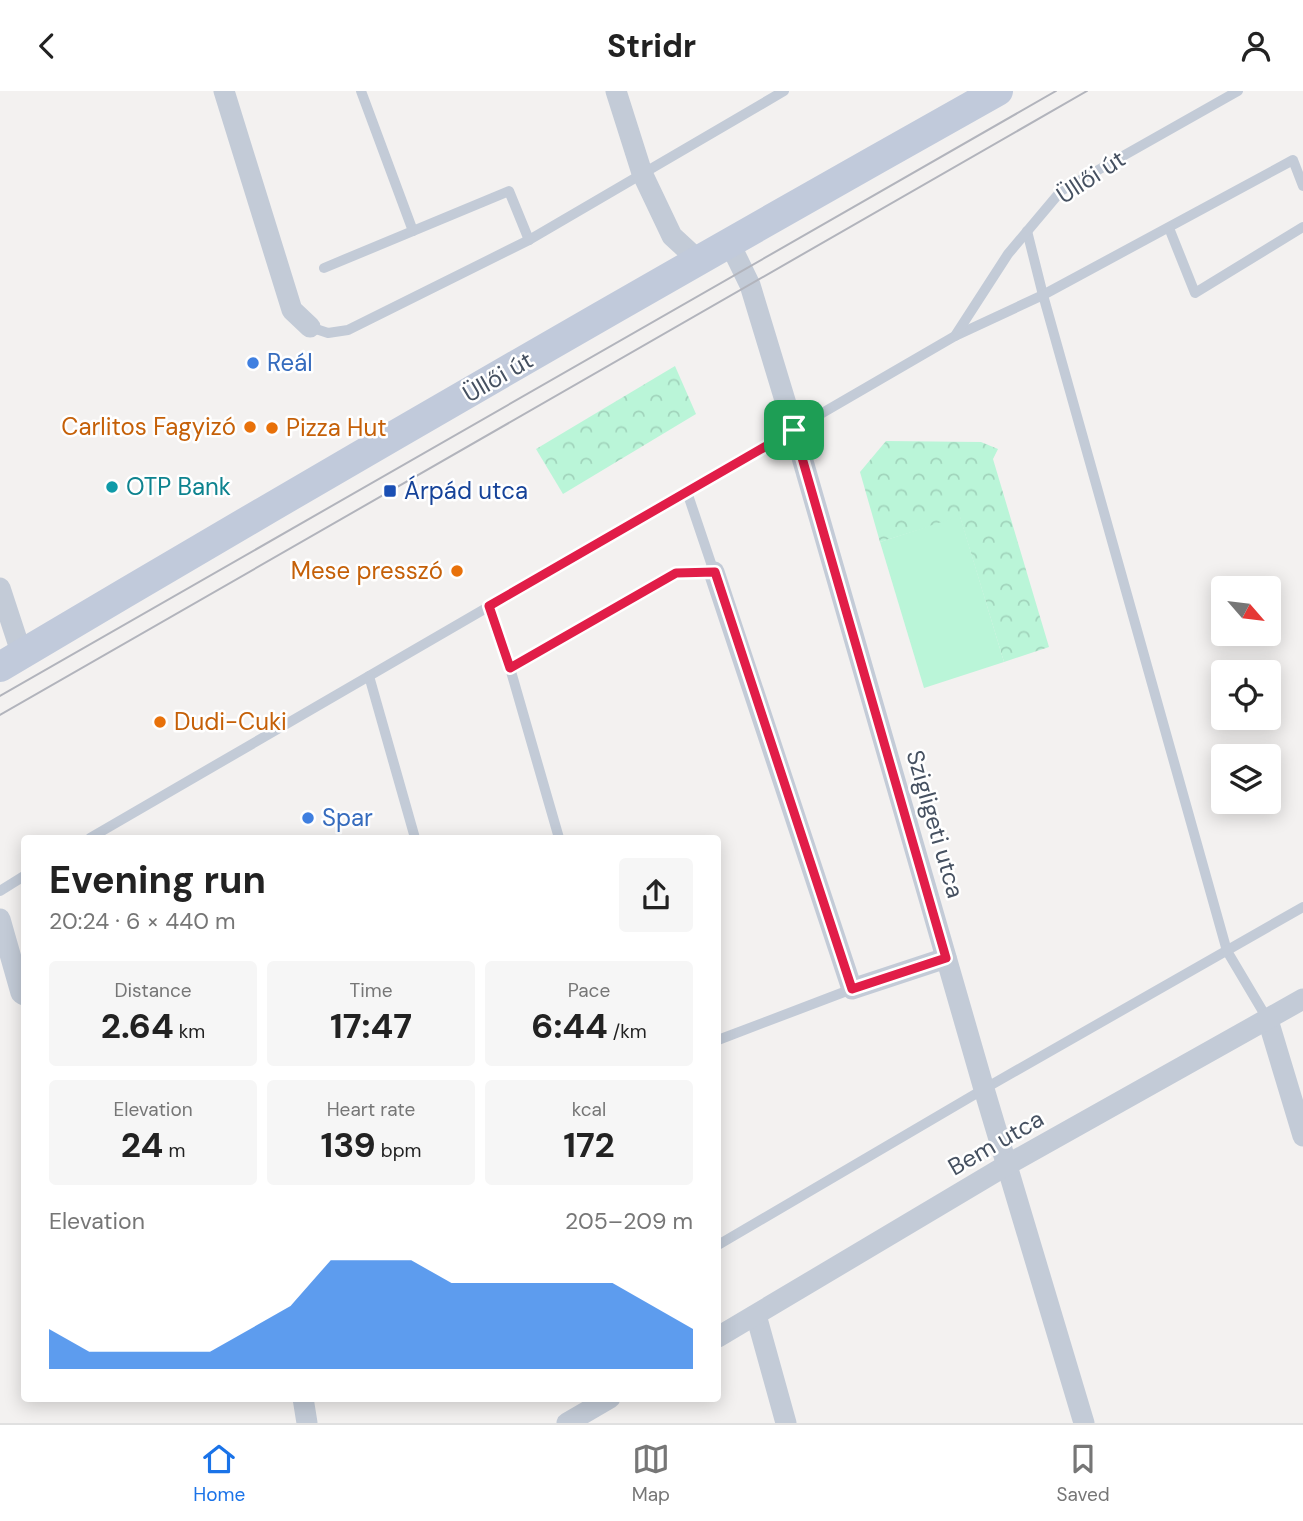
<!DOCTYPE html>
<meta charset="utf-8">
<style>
body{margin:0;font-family:"DM Sans",sans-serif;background:#f6f6f6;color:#222;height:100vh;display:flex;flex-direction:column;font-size:26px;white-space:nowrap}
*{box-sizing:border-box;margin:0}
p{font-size:23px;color:#767676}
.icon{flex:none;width:38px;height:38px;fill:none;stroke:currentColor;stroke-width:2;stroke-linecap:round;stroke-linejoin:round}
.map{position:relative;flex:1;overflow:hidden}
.sheet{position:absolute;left:21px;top:744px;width:700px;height:567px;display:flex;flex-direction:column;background:#fff;border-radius:7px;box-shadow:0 4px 18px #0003}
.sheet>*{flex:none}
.needle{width:46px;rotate:118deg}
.fabs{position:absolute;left:1211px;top:485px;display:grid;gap:14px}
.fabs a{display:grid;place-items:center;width:70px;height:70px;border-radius:7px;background:#fff;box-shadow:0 4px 18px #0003;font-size:35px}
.pin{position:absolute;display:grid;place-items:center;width:60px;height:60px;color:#fff;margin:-30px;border-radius:14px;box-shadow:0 4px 10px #0006}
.round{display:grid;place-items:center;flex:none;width:74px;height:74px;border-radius:7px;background:#f6f6f6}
.head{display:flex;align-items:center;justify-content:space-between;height:119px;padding:0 28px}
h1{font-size:38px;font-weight:700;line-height:52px}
.metrics{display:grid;grid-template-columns:repeat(3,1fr);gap:10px;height:119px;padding:7px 28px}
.metrics div{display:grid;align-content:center;border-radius:7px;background:#f6f6f6;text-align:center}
.metrics b{font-size:35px;font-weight:700}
.metrics small{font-size:19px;font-weight:400}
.metrics p{font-size:19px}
.chart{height:196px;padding:14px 28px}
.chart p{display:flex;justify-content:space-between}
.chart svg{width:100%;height:126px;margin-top:7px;fill:#1a73e8;opacity:.7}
header{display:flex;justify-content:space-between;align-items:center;height:91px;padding:0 28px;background:#fff;font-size:32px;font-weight:700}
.tabs{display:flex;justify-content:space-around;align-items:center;height:98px;border-top:2px solid #e0e0e0;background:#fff;font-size:19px;color:#767676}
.tabs a{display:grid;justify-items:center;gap:4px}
.tabs .selected{color:#1a73e8}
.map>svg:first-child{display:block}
</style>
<header><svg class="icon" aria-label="back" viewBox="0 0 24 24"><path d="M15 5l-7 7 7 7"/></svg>Stridr<svg class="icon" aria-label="person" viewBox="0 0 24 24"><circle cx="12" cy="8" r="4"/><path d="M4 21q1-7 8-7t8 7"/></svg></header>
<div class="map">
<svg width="1303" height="1332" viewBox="0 0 1303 1332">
<defs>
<pattern id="park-crowns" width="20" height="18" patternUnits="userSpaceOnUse" patternTransform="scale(1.75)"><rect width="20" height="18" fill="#baf5d8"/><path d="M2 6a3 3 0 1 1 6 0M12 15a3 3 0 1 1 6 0" fill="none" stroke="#a1d4bc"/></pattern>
</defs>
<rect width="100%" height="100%" fill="#f3f1f0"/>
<!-- park -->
<g fill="url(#park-crowns)">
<path d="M 675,275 L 696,323 L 563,403 L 536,358 Z"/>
<path d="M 886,350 L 981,351 L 998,358 L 993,368 L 1049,556 L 1004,571 L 960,426 L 880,451 L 860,381 Z"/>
</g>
<!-- pitch -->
<path fill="#baf5d8" d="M 960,425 L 1004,571 L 924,597 L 880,451 Z"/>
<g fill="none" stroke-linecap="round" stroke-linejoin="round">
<!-- service -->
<g stroke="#c3cbd7" stroke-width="10">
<path d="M 361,0 L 413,140"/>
<path d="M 1169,137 L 1195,202 L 1303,136"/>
<path d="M 1027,140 L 1043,204 L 1227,860 L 1268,929"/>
<path d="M 324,177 L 509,100 L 529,149"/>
<path d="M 310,236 L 328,242 L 348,239 L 529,149 L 784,0"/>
<path d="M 955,245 L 1043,204 L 1293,69 L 1303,95"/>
<path d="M 489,515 L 510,577 L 559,747"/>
<path d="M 510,577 L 676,482 L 714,481 L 687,401"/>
<path d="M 369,585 L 415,747"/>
<path d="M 90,747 L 955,245 L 1008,163 L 1061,100 L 1238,0"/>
<path d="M 0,800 L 24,785"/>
<path d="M 718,949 L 852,898"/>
<path d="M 718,1154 L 984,998 L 1303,816"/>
</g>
<!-- minor -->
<g stroke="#c3cbd7" stroke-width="21">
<path d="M 224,0 L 292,219 L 310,236"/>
<path d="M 616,0 L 642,82 L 672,145 L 698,169"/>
<path d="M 729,151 L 750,194 L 794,339 L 984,998 L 1084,1332"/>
<path d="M 714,481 L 852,898 L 946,867"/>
<path d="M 0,497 L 22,564"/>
<path d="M 0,828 L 21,902 L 24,904"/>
<path d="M 1268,929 L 1303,1045"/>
<path d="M 756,1224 L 786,1332"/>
<path d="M 718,1246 L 1007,1074 L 1303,908"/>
<path d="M 303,1307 L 307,1332"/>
<path d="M 567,1332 L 610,1307"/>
</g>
<!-- secondary -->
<path stroke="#c1cadb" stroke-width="30" d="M 0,576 C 330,380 663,188 998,0"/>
<!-- tram -->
<g stroke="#b2b4bc" stroke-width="2">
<path d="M 0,605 L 1056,0"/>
<path d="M 0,624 L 1087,0"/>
</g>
</g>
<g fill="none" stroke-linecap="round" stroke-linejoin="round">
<defs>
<path id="route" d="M 794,339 L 946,867 L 852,898 L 715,481 L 676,482 L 510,577 L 489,515 Z"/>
</defs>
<!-- route casing -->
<use href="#route" stroke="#fff" stroke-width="14"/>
<!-- route -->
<use href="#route" stroke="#e11d48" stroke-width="9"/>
</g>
<!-- markers -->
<g fill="#3f7fe0" stroke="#fff" stroke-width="2.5">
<circle cx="253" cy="272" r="7"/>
<circle cx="308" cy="727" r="7"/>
</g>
<g fill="#e8710a" stroke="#fff" stroke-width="2.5">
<circle cx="250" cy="336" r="7"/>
<circle cx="272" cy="337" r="7"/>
<circle cx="457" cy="480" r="7"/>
<circle cx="160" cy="631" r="7"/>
</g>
<circle fill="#0f9aa8" stroke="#fff" stroke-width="2.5" cx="112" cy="396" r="7"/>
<rect fill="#1a4fb4" stroke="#fff" stroke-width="2.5" x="383" y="393" width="14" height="14" rx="3.5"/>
<g text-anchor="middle" stroke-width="5" stroke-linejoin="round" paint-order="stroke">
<!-- street labels -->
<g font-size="24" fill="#465161" stroke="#fff">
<text transform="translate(1091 86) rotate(-33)" y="8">Üllői út</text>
<text transform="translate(498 286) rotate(-30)" y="8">Üllői út</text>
<text transform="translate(935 733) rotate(74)" y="8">Szigligeti utca</text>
<text transform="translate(996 1052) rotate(-30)" y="8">Bem utca</text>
</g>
<!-- shop labels -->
<g font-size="24" fill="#366cbe" stroke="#fff" text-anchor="start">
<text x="267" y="280">Reál</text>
<text x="322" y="735">Spar</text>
</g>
<!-- food labels -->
<g font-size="24" fill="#c56008" stroke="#fff" text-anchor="end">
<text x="236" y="344">Carlitos Fagyizó</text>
<text x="286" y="345" text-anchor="start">Pizza Hut</text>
<text x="443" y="488">Mese presszó</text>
<text x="174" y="639" text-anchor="start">Dudi-Cuki</text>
</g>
<!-- culture labels -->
<g font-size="24" fill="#0d838f" stroke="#fff" text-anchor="start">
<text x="126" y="404">OTP Bank</text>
</g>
<!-- transit labels -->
<g font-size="24" fill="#164399" stroke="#fff" text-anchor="start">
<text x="404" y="408">Árpád utca</text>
</g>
</g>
</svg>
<div class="fabs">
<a><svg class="needle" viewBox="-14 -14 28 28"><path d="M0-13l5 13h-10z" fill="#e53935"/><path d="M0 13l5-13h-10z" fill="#767676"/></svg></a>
<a><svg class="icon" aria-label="locate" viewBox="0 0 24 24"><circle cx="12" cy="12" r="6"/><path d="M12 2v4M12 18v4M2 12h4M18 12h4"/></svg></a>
<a><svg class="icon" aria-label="layers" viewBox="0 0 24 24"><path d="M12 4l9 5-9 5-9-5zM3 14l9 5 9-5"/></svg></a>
</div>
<div class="pin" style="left:794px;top:339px;background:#1e9e55"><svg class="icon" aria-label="arrive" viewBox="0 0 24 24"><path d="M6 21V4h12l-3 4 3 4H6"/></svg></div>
<section class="sheet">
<div class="head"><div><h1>Evening run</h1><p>20:24 · 6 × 440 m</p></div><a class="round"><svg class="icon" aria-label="share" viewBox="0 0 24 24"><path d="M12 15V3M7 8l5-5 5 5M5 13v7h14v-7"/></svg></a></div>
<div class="metrics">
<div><p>Distance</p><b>2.64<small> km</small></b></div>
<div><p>Time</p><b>17:47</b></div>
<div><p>Pace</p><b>6:44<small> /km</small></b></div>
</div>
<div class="metrics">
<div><p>Elevation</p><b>24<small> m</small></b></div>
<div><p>Heart rate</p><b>139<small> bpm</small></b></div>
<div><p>kcal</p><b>172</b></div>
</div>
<div class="chart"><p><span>Elevation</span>205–209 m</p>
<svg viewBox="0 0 160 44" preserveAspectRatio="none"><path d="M0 44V30L10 38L20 38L30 38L40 38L50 30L60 22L70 6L80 6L90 6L100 14L110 14L120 14L130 14L140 14L150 22L160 30V44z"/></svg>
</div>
</section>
</div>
<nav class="tabs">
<a class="selected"><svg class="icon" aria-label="home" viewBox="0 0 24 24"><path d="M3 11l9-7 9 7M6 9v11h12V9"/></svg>Home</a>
<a><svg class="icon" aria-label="map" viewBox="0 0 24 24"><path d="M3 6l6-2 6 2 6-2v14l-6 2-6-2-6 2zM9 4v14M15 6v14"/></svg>Map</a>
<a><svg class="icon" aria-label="saved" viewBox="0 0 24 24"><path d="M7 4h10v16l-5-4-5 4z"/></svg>Saved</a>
</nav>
